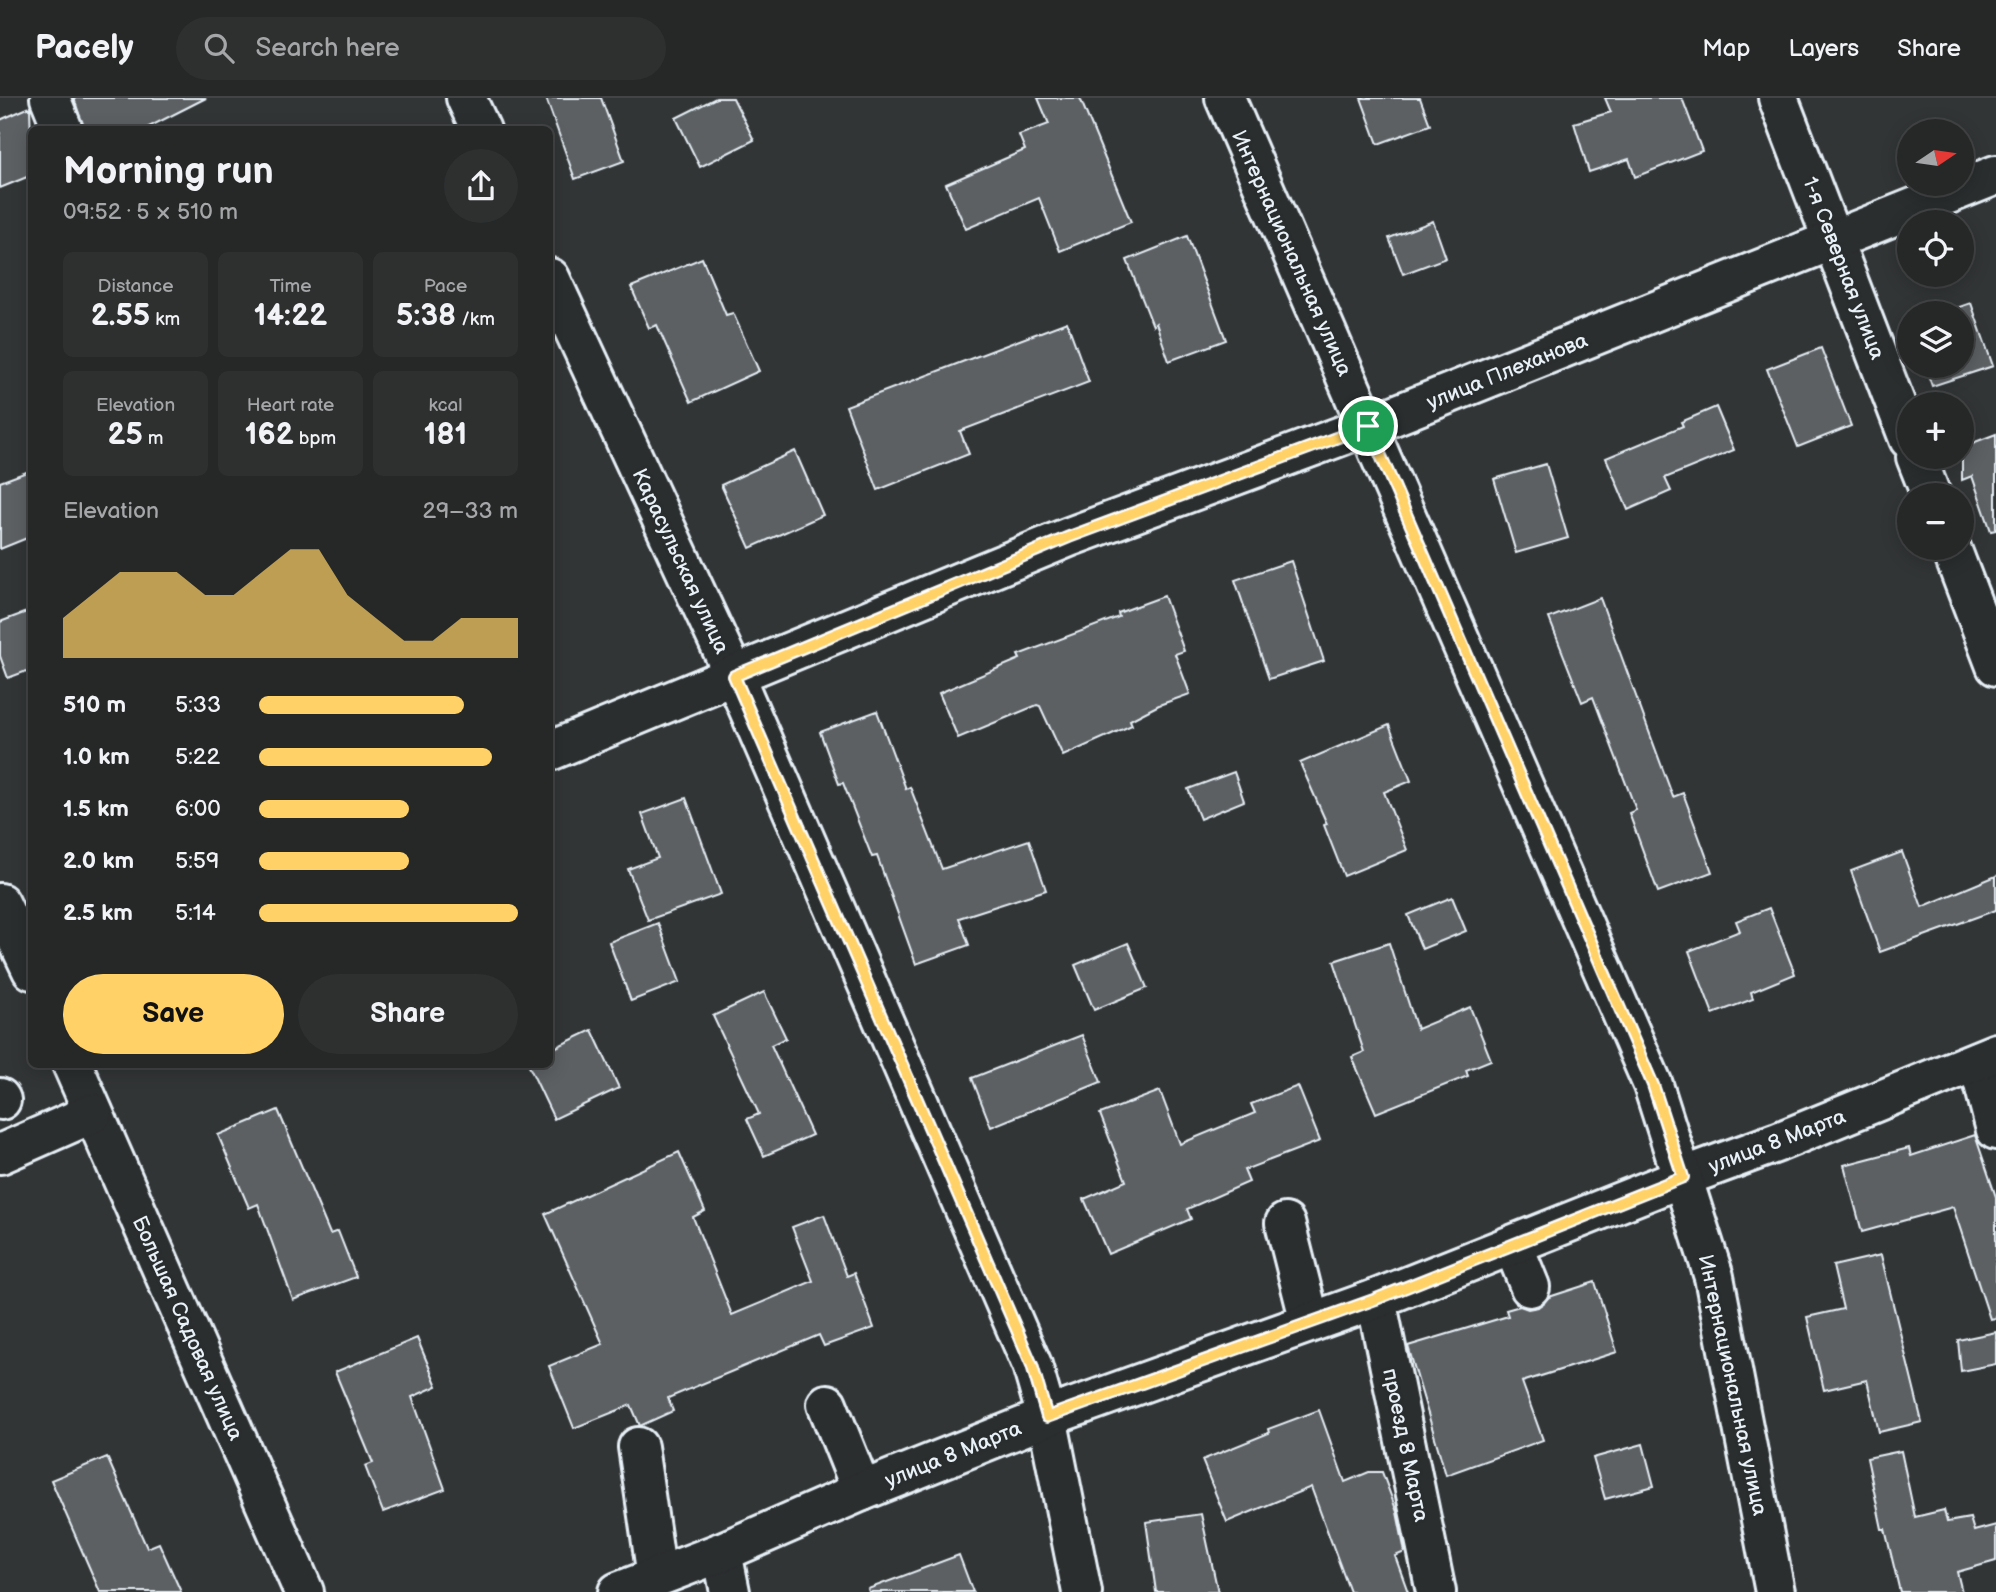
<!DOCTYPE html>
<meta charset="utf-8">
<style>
body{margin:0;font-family:"Balsamiq Sans",sans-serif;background:#2e3030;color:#f1f3f6;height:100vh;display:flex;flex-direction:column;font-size:26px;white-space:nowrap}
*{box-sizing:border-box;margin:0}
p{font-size:23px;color:#a4a6a8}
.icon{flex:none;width:38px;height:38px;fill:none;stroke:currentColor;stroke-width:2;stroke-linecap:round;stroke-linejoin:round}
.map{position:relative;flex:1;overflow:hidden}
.panel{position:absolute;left:28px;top:28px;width:525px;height:942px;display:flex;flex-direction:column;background:#262828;border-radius:10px;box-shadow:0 4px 18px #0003,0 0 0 2px #424445}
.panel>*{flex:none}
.needle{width:46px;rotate:77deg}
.controls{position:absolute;left:1897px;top:21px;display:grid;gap:14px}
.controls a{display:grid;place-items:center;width:77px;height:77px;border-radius:50%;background:#262828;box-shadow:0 4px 18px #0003,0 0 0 2px #424445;font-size:35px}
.pin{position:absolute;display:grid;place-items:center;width:60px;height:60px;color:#fff;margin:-30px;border:4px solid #fff;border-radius:50%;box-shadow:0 2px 7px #0007}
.round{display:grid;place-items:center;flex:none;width:74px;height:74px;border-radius:37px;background:#2e3030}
.overview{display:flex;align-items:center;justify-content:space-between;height:119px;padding:0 35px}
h1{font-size:38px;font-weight:800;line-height:52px}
.stats{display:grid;grid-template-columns:repeat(3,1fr);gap:10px;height:119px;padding:7px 35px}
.stats div{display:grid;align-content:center;border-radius:10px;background:#2e3030;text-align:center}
.stats b{font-size:30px;font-weight:800}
.stats small{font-size:19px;font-weight:400}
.stats p{font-size:19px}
.chart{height:196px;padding:14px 35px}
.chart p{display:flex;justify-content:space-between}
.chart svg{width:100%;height:126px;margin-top:7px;fill:#ffd166;opacity:.7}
.button{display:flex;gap:14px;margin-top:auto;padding:14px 35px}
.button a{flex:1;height:80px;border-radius:42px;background:#ffd166;color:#111;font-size:28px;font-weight:800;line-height:80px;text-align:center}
.button a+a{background:#2e3030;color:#f1f3f6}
ul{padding:0 35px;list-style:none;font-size:23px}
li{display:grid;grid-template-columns:112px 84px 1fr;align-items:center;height:52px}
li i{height:18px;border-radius:9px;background:#ffd166}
header{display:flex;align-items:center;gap:42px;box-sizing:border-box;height:98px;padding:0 35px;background:#262828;border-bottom:2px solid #424445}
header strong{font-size:33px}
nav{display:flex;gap:38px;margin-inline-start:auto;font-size:24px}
.search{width:490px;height:63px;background:#2e3030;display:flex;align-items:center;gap:18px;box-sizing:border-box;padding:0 24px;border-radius:38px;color:#a4a6a8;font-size:26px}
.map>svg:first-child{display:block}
</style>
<header>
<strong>Pacely</strong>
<div class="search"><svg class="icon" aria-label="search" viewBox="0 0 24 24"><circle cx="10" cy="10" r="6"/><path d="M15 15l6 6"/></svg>Search here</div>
<nav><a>Map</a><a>Layers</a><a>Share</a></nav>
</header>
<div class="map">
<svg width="1996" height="1494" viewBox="0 0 1996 1494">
<rect width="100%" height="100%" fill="#323536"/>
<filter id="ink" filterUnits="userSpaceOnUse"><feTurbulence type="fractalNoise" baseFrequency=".0143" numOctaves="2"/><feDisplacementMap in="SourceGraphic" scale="14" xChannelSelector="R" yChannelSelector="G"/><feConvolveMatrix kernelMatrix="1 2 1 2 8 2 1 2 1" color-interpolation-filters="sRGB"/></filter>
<g filter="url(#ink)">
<!-- building -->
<g fill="#5c6063" stroke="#e8f1f8" stroke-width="2">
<path d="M 74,0 L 206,0 L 143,32 L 84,32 Z"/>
<path d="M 546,0 L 601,0 L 624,63 L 575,81 Z"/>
<path d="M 716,0 L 733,0 L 754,42 L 700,69 L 676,20 Z"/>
<path d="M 1038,0 L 1080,0 L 1131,124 L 1060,153 L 1039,100 L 966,131 L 946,86 L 1025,52 L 1019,37 L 1049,26 Z"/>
<path d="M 1361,0 L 1420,0 L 1430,27 L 1378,46 Z"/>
<path d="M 1605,0 L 1682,0 L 1702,53 L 1635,79 L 1629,61 L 1589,74 L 1574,25 L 1611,14 Z"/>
<path d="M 30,9 L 32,77 L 0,90 L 0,22 Z"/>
<path d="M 1433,123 L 1446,160 L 1403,176 L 1389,140 Z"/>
<path d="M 1187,138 L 1226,242 L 1169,263 L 1156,225 L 1153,228 L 1127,162 Z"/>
<path d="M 702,160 L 726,217 L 733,215 L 759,273 L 691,304 L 657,227 L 649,230 L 631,189 Z"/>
<path d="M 1971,205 L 1993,268 L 1932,288 L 1925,268 L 1962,268 L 1962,215 L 1942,215 Z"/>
<path d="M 1067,224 L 1089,284 L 960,333 L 969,356 L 878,392 L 846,308 Z"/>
<path d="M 1821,250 L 1851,328 L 1798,349 L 1767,271 Z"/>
<path d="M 1716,309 L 1734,352 L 1665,380 L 1671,393 L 1628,412 L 1606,360 L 1683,328 L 1681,324 Z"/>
<path d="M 1996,336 L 1996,432 L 1991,433 L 1972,378 L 1962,382 L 1962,349 Z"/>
<path d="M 795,353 L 823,417 L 750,450 L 721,387 Z"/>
<path d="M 1546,366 L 1568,440 L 1516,455 L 1494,381 Z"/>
<path d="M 32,372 L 32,438 L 0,451 L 0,384 Z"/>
<path d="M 1291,463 L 1324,563 L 1269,581 L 1235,482 Z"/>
<path d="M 1164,498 L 1184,553 L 1175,556 L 1190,596 L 1159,607 L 1130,622 L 1132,627 L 1063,658 L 1040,608 L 1037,607 L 958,640 L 939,595 L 1020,561 L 1018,557 L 1119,519 L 1118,515 Z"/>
<path d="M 1600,500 L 1673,699 L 1683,695 L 1712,774 L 1658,794 L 1629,715 L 1636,712 L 1593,599 L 1582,604 L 1549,520 Z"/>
<path d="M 32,512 L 32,571 L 8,580 L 0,558 L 0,524 Z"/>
<path d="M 877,613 L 906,691 L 910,689 L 942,771 L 1029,742 L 1046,792 L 959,820 L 969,847 L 916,866 L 877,758 L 872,759 L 843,685 L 839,686 L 820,634 Z"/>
<path d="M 1389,627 L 1411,683 L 1384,694 L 1407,752 L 1344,778 L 1324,727 L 1327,726 L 1300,665 Z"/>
<path d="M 1234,674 L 1244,703 L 1200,721 L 1188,691 Z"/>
<path d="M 686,700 L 721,796 L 648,822 L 628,771 L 658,760 L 642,716 Z"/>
<path d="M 1902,754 L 1922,809 L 1996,778 L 1996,812 L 1880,854 L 1851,773 Z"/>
<path d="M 1452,799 L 1466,833 L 1422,851 L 1408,817 Z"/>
<path d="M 1769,810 L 1795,876 L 1751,894 L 1753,901 L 1713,916 L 1689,853 L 1740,833 L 1736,823 Z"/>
<path d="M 658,825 L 680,884 L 631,903 L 609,844 Z"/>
<path d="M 1128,845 L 1147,890 L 1094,912 L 1075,867 Z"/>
<path d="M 1389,845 L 1417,931 L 1470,909 L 1491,962 L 1466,972 L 1468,978 L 1376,1015 L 1352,959 L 1364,954 L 1334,863 Z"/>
<path d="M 764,894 L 786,940 L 771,947 L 812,1037 L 764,1058 L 747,1021 L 759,1016 L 713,918 Z"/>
<path d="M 592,932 L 619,990 L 554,1021 L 528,966 L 550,966 L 550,952 Z"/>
<path d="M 1082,937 L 1101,984 L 991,1029 L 972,980 Z"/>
<path d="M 1298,988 L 1320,1043 L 1244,1072 L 1249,1084 L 1187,1111 L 1191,1121 L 1108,1156 L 1084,1101 L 1126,1083 L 1100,1016 L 1160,993 L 1180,1046 L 1255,1015 L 1251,1006 Z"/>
<path d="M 278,1012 L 330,1136 L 338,1133 L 356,1179 L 293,1202 L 258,1106 L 249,1110 L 218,1037 Z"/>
<path d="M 1975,1037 L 1996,1099 L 1996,1220 L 1990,1221 L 1953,1109 L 1862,1134 L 1844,1067 L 1909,1050 L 1911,1058 Z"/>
<path d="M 679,1054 L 705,1113 L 693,1119 L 732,1217 L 813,1183 L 792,1129 L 824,1117 L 847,1178 L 854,1175 L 874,1230 L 824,1248 L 819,1237 L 668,1300 L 673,1313 L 640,1328 L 631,1307 L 574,1330 L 549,1268 L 603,1246 L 545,1116 Z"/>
<path d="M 1881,1157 L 1922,1324 L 1879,1334 L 1867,1282 L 1824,1292 L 1807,1219 L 1843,1211 L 1833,1168 Z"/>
<path d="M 1595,1184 L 1617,1254 L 1522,1284 L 1543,1342 L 1446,1377 L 1408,1248 L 1508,1218 L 1506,1212 L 1520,1208 L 1528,1211 L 1538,1209 L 1549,1199 Z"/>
<path d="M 1996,1234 L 1996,1266 L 1961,1273 L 1958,1242 Z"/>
<path d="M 417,1240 L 437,1288 L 412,1299 L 445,1391 L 383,1414 L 365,1368 L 373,1365 L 335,1274 Z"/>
<path d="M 1319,1312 L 1345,1384 L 1369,1374 L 1382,1374 L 1397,1414 L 1405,1454 L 1395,1458 L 1408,1494 L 1350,1494 L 1311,1389 L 1227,1424 L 1202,1362 L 1269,1335 L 1268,1331 Z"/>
<path d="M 1643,1346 L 1654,1388 L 1605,1401 L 1593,1360 Z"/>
<path d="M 1901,1353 L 1915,1419 L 1944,1412 L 1947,1424 L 1970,1420 L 1974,1433 L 1996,1427 L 1996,1463 L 1957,1474 L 1962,1494 L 1900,1494 L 1885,1431 L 1882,1431 L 1867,1360 Z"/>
<path d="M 107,1359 L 147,1450 L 159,1445 L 181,1494 L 100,1494 L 51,1382 Z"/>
<path d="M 1201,1416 L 1218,1494 L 1156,1494 L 1146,1424 Z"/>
<path d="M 959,1457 L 973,1494 L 869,1494 L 868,1491 Z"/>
</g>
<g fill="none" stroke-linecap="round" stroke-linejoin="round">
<defs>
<g id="minor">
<path d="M 50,0 L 63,32"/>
<path d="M 466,0 L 481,32"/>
<path d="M 1778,0 L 1909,341"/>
<path d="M 550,180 L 734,577 L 1032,1267 L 1047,1319 L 1082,1494"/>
<path d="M 1916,359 L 1931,397"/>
<path d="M 1951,450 L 1996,568"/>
<path d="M 550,653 L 1069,439 L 1368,328 L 1996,77"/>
<path d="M 0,805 L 32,872"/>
<path d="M 1978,963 L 1996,1032"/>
<path d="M 72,966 L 304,1494"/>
<path d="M 0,1000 L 1,1002"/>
<path d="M 0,1056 L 93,1015"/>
<path d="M 1285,1125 L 1310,1224"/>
<path d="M 1513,1147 L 1530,1189"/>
<path d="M 1376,1201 L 1436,1494"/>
<path d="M 827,1306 L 862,1393"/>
<path d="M 638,1349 L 657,1479"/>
<path d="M 722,1454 L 730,1494"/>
<path d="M 618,1494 L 722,1454 L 862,1393 L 1047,1319 L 1376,1201 L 1683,1079 L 1778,1044 L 1996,955"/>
</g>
<path id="major" d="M 1225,0 L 1653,987 L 1714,1179 L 1775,1494"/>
</defs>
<!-- minor casing -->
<use href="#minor" stroke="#e8f1f8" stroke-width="44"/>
<!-- major casing -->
<use href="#major" stroke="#e8f1f8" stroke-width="44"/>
<!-- minor -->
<use href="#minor" stroke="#2a2d2e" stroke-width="38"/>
<!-- major -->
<use href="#major" stroke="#2a2d2e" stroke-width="38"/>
</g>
</g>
<g fill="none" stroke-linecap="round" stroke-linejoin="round" filter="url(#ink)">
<defs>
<path id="route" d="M 1368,328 L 1653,987 L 1683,1079 L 1376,1201 L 1047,1319 L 1032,1267 L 734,578 L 1069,439 Z"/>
</defs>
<!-- route casing -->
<use href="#route" stroke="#fff" stroke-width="14"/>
<!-- route -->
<use href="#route" stroke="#ffd166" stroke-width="9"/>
</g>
<g text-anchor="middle" stroke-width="6" stroke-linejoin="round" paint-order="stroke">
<!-- street labels -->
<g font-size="21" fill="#e8f1f8" stroke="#2a2d2e">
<text transform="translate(1292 155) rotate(66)" y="7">Интернациональная улица</text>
<text transform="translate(1844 170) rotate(69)" y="7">1-я Северная улица</text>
<text transform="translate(1507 273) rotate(-22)" y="7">улица Плеханова</text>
<text transform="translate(681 463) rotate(65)" y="7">Карасульская улица</text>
<text transform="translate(1777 1043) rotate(-21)" y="7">улица 8 Марта</text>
<text transform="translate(188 1230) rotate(66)" y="7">Большая Садовая улица</text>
<text transform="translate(1733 1287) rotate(78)" y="7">Интернациональная улица</text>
<text transform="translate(1406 1347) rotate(78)" y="7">проезд 8 Марта</text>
<text transform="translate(953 1356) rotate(-22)" y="7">улица 8 Марта</text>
</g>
</g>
</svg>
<div class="controls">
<a><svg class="needle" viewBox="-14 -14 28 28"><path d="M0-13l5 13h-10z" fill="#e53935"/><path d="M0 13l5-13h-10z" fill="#a4a6a8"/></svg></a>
<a><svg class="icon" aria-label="locate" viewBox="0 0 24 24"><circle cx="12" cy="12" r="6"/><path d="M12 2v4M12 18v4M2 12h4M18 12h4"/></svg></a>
<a><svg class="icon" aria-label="layers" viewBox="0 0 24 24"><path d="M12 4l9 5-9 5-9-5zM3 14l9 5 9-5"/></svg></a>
<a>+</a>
<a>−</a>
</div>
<div class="pin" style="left:1368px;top:328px;background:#1e9e55"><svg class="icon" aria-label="arrive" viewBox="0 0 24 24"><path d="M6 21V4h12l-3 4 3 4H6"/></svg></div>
<section class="panel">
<div class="overview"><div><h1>Morning run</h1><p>09:52 · 5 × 510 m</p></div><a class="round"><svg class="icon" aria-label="share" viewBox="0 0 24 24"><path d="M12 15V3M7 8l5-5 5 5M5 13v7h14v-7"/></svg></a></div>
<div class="stats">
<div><p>Distance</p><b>2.55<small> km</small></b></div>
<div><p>Time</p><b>14:22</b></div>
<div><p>Pace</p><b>5:38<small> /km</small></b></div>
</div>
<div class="stats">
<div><p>Elevation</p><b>25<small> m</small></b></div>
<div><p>Heart rate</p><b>162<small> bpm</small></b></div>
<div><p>kcal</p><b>181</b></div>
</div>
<div class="chart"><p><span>Elevation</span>29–33 m</p>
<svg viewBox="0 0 160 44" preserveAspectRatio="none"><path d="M0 44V30L10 22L20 14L30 14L40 14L50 22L60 22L70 14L80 6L90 6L100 22L110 30L120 38L130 38L140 30L150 30L160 30V44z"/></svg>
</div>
<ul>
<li><b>510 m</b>5:33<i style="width:79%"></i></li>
<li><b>1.0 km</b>5:22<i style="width:90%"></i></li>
<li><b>1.5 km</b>6:00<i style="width:58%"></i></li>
<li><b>2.0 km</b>5:59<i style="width:58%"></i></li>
<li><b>2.5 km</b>5:14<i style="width:100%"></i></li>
</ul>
<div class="button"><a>Save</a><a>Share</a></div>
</section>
</div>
